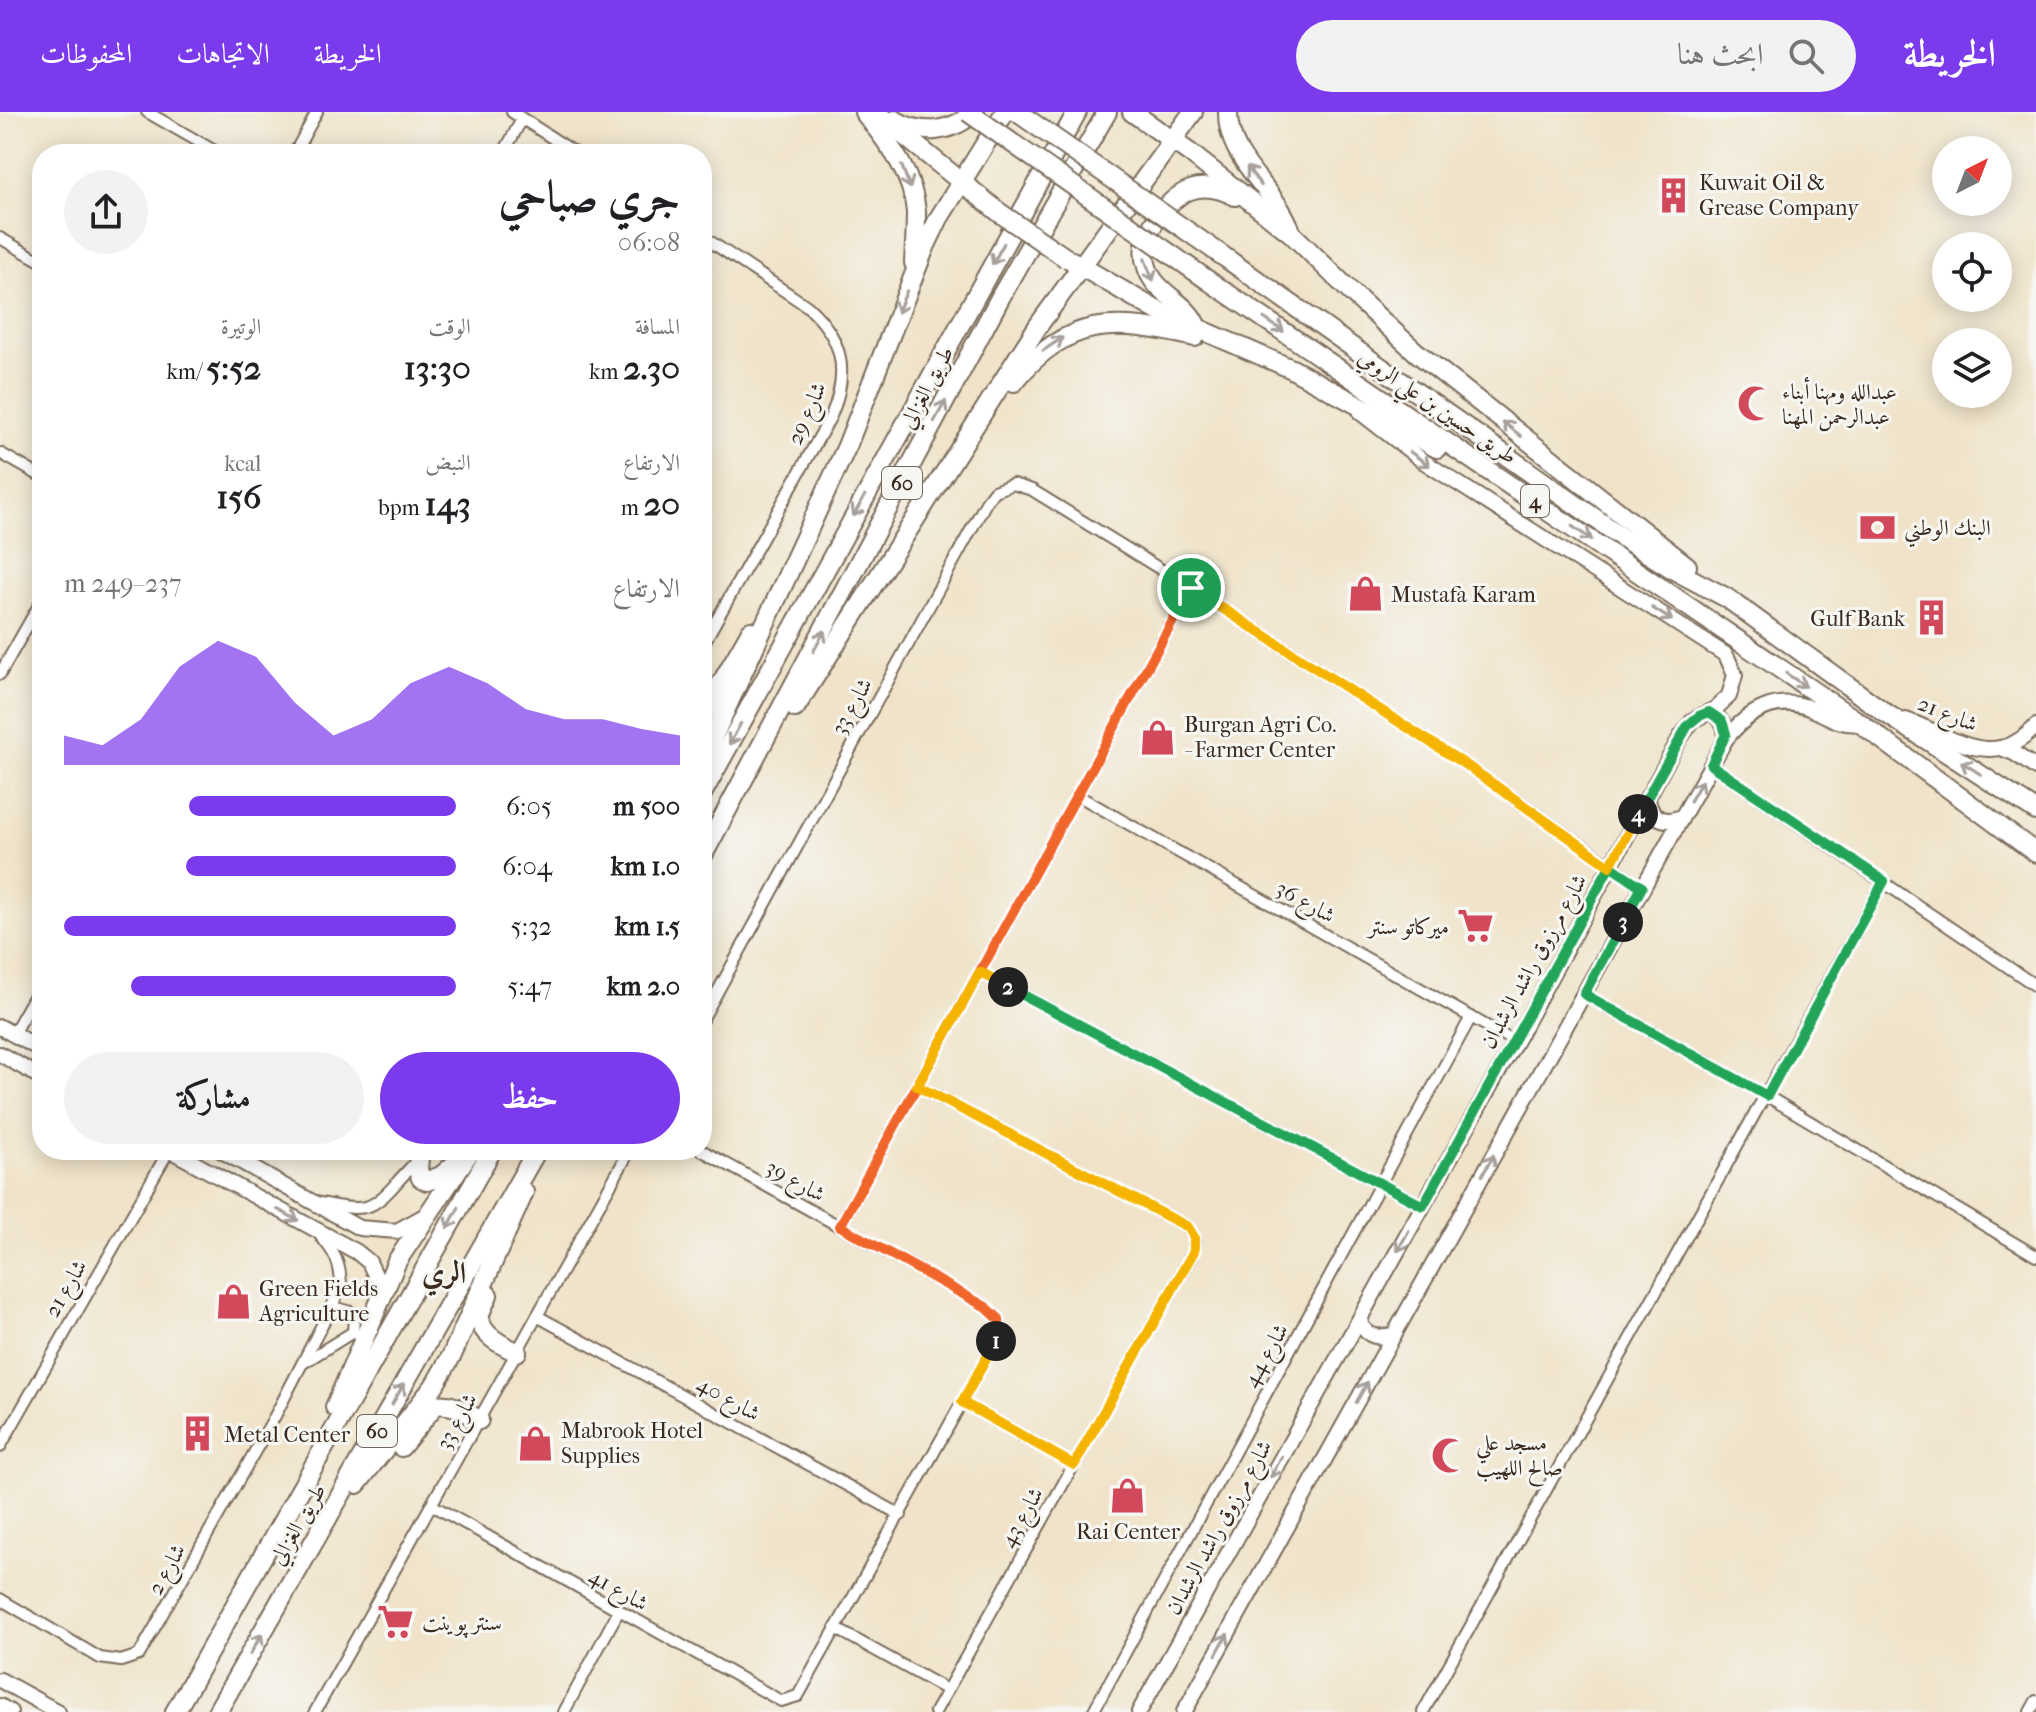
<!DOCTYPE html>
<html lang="ar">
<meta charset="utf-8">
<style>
body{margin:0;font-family:"IM FELL French Canon",Amiri,serif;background:#f2f2f2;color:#202124;direction:rtl;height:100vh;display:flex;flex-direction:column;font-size:30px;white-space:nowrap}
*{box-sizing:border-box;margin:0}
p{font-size:26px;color:#757577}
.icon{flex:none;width:44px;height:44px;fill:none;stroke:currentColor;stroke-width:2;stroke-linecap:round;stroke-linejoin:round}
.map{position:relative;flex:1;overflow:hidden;direction:ltr}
.drawer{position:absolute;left:32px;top:32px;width:680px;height:1016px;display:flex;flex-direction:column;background:#fff;border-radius:32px;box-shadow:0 4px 20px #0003;direction:rtl}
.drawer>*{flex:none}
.needle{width:52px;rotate:42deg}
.controls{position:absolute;left:1932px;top:24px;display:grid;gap:16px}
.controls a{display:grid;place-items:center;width:80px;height:80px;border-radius:50%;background:#fff;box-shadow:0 4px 20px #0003;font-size:40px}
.pin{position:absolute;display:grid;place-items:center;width:68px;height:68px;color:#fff;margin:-34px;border:4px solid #fff;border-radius:50%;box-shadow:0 2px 8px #0007}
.km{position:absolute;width:40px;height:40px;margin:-20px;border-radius:50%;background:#222;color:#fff;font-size:22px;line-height:40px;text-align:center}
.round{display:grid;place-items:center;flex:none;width:84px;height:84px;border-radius:42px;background:#f2f2f2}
.summary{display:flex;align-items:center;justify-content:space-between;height:136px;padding:0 32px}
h1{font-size:44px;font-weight:700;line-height:60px}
.figures{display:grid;grid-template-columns:repeat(3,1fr);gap:12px;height:136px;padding:8px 32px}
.figures div{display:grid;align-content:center}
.figures b{font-size:34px;font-weight:700}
.figures small{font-size:22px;font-weight:400}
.figures p{font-size:22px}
.chart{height:224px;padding:16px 32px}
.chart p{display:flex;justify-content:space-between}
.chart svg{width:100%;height:144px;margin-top:8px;fill:#7c3aed;opacity:.7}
.primary-button{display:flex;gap:16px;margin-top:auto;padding:16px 32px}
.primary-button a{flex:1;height:92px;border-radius:48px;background:#7c3aed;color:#fff;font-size:32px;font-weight:700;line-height:92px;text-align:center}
.primary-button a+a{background:#f2f2f2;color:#202124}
ul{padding:0 32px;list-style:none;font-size:26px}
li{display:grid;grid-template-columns:128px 96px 1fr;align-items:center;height:60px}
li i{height:20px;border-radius:10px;background:#7c3aed}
header{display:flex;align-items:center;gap:48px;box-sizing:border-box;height:112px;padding:0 40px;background:#7c3aed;color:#fff}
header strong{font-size:38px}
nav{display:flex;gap:44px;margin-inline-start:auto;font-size:28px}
.search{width:560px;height:72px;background:#f2f2f2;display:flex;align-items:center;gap:20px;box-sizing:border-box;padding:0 28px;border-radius:44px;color:#757577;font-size:30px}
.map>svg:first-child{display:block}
</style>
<header>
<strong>الخريطة</strong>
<div class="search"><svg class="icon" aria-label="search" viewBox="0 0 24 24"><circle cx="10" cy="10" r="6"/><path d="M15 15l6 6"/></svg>ابحث هنا</div>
<nav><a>الخريطة</a><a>الاتجاهات</a><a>المحفوظات</a></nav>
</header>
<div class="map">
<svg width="2036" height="1600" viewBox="0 0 2036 1600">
<rect width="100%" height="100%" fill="#f6f6f2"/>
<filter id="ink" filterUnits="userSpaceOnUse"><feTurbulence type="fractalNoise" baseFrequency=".0125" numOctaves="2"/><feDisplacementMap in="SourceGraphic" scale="16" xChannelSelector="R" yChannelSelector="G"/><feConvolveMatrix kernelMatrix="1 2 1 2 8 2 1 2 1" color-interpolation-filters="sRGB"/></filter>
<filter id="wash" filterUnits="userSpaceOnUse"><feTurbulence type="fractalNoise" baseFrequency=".006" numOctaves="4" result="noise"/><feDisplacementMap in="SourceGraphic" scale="32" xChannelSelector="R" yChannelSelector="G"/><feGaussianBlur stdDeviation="1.8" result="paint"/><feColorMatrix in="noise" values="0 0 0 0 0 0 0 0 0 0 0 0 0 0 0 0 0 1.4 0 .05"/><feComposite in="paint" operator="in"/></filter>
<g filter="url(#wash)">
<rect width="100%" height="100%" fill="#f0e3c9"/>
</g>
<g filter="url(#ink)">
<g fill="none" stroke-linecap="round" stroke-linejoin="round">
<defs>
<g id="street">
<path d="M 147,0 L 220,42"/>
<path d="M 512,0 L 577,42"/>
<path d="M 294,42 L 317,0"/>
<path d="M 503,42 L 522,7"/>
<path d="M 702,124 L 807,194 C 843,226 850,259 831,304 L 702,534"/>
<path d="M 0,126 L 42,150"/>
<path d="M 0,341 L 42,365"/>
<path d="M 0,562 L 42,488"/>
<path d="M 1711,653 L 2036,874"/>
<path d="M 1077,683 L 1515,930"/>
<path d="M 980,860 L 1423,1094"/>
<path d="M 1584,882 L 1767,984 L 2036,1144"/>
<path d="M 702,908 L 988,387 L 994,379 L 1013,372 L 1032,378 L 1191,476 L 1469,655 L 1642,775"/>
<path d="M 13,922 L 42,871"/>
<path d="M 917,974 L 1188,1115 L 1194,1125 L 1194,1139 L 935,1600"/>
<path d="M 320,1091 C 363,1098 369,1103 399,1068 C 408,1058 417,1050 424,1038"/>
<path d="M 840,1114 L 1191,476"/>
<path d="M 537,1204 L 901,1403"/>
<path d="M 303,1251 L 353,1220 L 354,1206 L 351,1200 L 337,1196 L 330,1201"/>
<path d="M 962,1290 L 1074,1353"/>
<path d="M 0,1335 L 169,1038"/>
<path d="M 432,1393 L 781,1589 L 798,1584 L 1000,1222 L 999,1207 L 986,1195 L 701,1038"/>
<path d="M 0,1487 L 100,1546 L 121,1549 L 139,1543 L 275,1304 L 341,1176 C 341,1151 335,1141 319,1122"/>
<path d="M 835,1516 L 947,1578"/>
<path d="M 315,1600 L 630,1038"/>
<path d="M 564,1600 L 618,1500"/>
<path d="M 1093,1600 L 1471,905"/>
<path d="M 1423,1600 L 1884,769"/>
<path d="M 2030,1600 L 2036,1589"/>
</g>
<g id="secondary">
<path d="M 1709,600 C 1722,606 1727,614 1725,628"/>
<path d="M 1906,608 C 1952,624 1993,661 2036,614"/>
<path d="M 2001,636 L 2014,641 L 2036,656"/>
<path d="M 1648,684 C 1648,704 1663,713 1681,705"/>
<path d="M 0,915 L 42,938"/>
<path d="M 0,942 L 42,966"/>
<path d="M 170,1038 L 357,1140 L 369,1150 L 384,1182"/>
<path d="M 220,1038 L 359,1116 L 397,1119 L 428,1102"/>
<path d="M 1362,1203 L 1360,1211 C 1368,1226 1378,1226 1394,1223"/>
<path d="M 0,1568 L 58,1600"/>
<path d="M 0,1594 L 10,1600"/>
<path d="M 1139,1600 L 1515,930 L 1680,626 L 1693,608 L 1715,597 L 1729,584 L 1735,563 L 1726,543 L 1423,349 L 1361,301"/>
<path d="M 1184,1600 L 1725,628 C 1747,600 1776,582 1812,597 C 1830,605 1841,614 1860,611"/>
</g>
<g id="highway">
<path d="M 864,0 C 887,30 913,60 916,100 C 916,117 915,134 914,151"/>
<path d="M 875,0 L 1000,101"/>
<path d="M 1132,0 L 1190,41 L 1292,122 L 1353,182 L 1416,240 L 1687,454"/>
<path d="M 1228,0 C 1227,50 1277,76 1291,120"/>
<path d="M 895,8 C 922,25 952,20 975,0"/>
<path d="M 1223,144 L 1623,426 L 1674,458 L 1727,486 L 1884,600 L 2036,699"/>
<path d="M 1072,149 L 1156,198 L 1292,257 L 1437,336"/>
<path d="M 1209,169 L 1860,611 L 2036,741"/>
<path d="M 1197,216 C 1188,189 1155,183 1147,155 C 1141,137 1146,123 1156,108 C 1177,78 1200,66 1235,84"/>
<path d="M 1014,270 C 1068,203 1116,207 1195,225"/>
<path d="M 795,596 L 1038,214 L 1193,0"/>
<path d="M 702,605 L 751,519"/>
<path d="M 710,662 L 712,627 L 847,334 L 925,135 L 939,106 L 1005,0"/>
<path d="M 702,682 L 1077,0"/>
<path d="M 702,745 L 1001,184 L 1107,0"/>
<path d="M 419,1046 L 418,1058 L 421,1066 L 427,1069 L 441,1064 L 456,1051"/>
<path d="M 488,1183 C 486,1189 481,1197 480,1203 C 478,1222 503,1234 517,1240"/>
<path d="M 335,1295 L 397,1149 L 471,1038"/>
<path d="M 401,1335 L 435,1293 C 453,1290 465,1300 479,1308"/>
<path d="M 357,1372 L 434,1274 L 452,1243 L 524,1080"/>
<path d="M 175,1600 L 492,1038"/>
<path d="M 217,1600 L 537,1038"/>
</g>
</defs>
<!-- street casing -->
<use href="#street" stroke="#7a6b5a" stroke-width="14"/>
<!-- secondary casing -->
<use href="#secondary" stroke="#7a6b5a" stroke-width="18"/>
<!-- highway casing -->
<use href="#highway" stroke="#7a6b5a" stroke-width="22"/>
<!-- street -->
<use href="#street" stroke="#fff" stroke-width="10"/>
<!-- secondary -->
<use href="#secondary" stroke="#fff" stroke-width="14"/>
<!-- highway -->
<use href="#highway" stroke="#fff" stroke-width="18"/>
<defs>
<g id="highway-bridge">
<path d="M 968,0 L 1209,169"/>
<path d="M 1017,0 L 1223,144"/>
<path d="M 1000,101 L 1066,146"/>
</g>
</defs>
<!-- highway-bridge casing -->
<use href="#highway-bridge" stroke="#7a6b5a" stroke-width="22" stroke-linecap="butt"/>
<!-- highway-bridge -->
<use href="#highway-bridge" stroke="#fff" stroke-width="18"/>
</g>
<!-- one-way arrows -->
<defs><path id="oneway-shaft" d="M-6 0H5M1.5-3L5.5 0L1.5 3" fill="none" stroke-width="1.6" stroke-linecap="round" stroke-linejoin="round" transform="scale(2)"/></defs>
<g stroke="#a79f9a">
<use href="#oneway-shaft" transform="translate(1254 64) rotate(-127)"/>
<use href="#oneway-shaft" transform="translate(906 65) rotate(69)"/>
<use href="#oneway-shaft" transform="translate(998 142) rotate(119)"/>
<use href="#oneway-shaft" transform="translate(1149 158) rotate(69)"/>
<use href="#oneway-shaft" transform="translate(902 190) rotate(113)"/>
<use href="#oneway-shaft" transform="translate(1274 213) rotate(34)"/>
<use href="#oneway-shaft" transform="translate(1053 232) rotate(-34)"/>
<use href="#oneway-shaft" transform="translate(940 299) rotate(-62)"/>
<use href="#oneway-shaft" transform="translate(1512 317) rotate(-142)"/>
<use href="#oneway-shaft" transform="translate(1420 347) rotate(36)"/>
<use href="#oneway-shaft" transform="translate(859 394) rotate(119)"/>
<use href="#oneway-shaft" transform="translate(1582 421) rotate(34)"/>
<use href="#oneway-shaft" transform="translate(1662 502) rotate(32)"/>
<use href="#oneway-shaft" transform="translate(819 529) rotate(-62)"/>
<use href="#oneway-shaft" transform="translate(1796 568) rotate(34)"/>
<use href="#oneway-shaft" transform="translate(735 622) rotate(118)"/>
<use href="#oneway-shaft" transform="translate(1971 656) rotate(-147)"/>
<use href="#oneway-shaft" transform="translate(1696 679) rotate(-60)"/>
<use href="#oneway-shaft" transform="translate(1488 1053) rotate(-61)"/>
<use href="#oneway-shaft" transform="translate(288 1103) rotate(28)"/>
<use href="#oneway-shaft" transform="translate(453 1106) rotate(119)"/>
<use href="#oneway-shaft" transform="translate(1403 1129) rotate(119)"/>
<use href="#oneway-shaft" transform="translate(1362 1280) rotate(-61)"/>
<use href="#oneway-shaft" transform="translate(398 1282) rotate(-60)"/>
<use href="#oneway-shaft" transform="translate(1276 1355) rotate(119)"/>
<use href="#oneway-shaft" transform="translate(256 1532) rotate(-60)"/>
<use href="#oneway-shaft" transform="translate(1222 1532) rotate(-61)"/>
</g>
</g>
<g fill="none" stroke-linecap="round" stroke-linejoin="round" filter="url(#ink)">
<defs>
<path id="split-1" d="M 996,1229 L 1000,1222 L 999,1207 L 986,1195 L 840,1114 L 1191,476"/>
<path id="split-2" d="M 996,1229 L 962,1290 L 1074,1353 L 1194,1139 L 1194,1125 L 1188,1115 L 917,974 L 980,860 L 1008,875"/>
<path id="split-3" d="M 1008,875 L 1423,1094 L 1610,754 L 1642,775 L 1623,810"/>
<path id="split-4" d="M 1623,810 L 1584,882 L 1767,984 L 1884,769 L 1711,653 L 1726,622 L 1722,609 L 1709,600 L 1699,604 L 1688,613 L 1638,702"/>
<path id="split-5" d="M 1191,476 L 1469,655 L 1610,754 L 1638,702"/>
</defs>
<!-- split-1 casing -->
<use href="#split-1" stroke="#fff" stroke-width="16"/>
<!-- split-2 casing -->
<use href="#split-2" stroke="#fff" stroke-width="16"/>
<!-- split-3 casing -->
<use href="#split-3" stroke="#fff" stroke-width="16"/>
<!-- split-4 casing -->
<use href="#split-4" stroke="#fff" stroke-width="16"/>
<!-- split-5 casing -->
<use href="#split-5" stroke="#fff" stroke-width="16"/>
<!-- split-1 -->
<use href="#split-1" stroke="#f0652b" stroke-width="10"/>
<!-- split-2 -->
<use href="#split-2" stroke="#f5b400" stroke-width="10"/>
<!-- split-3 -->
<use href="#split-3" stroke="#22a559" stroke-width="10"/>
<!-- split-4 -->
<use href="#split-4" stroke="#22a559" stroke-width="10"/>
<!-- split-5 -->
<use href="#split-5" stroke="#f5b400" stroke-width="10"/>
</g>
<!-- icons -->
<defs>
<symbol id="building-bare" viewBox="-9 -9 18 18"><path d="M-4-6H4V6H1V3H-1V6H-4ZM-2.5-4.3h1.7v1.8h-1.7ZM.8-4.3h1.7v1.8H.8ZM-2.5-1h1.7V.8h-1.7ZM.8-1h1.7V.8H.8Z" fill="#d1495b" stroke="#f6f6f2" stroke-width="2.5" paint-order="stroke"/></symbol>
<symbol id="mosque-bare" viewBox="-9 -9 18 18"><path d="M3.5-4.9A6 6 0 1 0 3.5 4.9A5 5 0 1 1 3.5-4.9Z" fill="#d1495b" stroke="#f6f6f2" stroke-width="2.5" paint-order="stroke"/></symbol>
<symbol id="bank-bare" viewBox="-9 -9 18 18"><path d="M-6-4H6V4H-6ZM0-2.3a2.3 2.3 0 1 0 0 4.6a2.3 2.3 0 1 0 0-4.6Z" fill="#d1495b" stroke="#f6f6f2" stroke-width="2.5" paint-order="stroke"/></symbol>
<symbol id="shop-bare" viewBox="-9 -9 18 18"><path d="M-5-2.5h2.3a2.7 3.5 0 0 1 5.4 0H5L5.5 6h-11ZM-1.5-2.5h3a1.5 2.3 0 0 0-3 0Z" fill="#d1495b" stroke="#f6f6f2" stroke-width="2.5" paint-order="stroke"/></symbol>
<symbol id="supermarket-bare" viewBox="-9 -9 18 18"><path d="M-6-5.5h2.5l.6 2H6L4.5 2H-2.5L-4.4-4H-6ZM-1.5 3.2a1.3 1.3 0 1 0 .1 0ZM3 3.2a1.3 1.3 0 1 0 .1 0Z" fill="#d1495b" stroke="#f6f6f2" stroke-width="2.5" paint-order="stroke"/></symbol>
</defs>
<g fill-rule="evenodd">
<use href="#building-bare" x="1648" y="58" width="51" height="51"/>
<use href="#mosque-bare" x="1730" y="266" width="51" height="51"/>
<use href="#bank-bare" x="1852" y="390" width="51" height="51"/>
<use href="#shop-bare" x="1340" y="456" width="51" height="51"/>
<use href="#building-bare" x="1906" y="480" width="51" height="51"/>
<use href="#shop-bare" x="1132" y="600" width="51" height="51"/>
<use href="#supermarket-bare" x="1450" y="788" width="51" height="51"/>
<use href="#shop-bare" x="208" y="1164" width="51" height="51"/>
<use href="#building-bare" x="172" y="1296" width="51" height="51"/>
<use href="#shop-bare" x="510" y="1306" width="51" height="51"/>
<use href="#mosque-bare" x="1424" y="1318" width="51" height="51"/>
<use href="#shop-bare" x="1102" y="1358" width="51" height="51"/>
<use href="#supermarket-bare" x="370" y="1484" width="51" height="51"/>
</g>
<g text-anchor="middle" stroke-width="6" stroke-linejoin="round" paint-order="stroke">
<!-- shield labels -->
<g fill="#f6f6f2" stroke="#73675e" stroke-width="2">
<rect x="882" y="355" width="40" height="32" rx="6"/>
<rect x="1521" y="373" width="28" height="32" rx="6"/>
<rect x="357" y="1303" width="40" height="32" rx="6"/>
</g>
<g font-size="20" font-weight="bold" fill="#3b2a1e">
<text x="902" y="378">60</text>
<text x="1535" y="396">4</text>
<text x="377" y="1326">60</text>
</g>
<!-- poi labels -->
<g font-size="22" fill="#3b2a1e" stroke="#f6f6f2" text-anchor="start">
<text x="1699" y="78">Kuwait Oil &amp;<tspan x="1699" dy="25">Grease Company</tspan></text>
<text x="1782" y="287">عبدالله ومهنا أبناء<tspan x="1782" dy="25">عبدالرحمن المهنا</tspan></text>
<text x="1904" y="423">البنك الوطني</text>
<text x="1391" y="490">Mustafa Karam</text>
<text x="1905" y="514" text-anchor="end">Gulf Bank</text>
<text x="1184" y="620">Burgan Agri Co.<tspan x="1184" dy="25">- Farmer Center</tspan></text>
<text x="1449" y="822" text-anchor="end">ميركاتو سنتر</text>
<text x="259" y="1184">Green Fields<tspan x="259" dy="25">Agriculture</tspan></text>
<text x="561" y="1326">Mabrook Hotel<tspan x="561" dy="25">Supplies</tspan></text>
<text x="224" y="1330">Metal Center</text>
<text x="1476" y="1338">مسجد علي<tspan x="1476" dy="25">صالح اللهيب</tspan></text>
<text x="1128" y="1427" text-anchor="middle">Rai Center</text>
<text x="422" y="1518">سنتر پوينت</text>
</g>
<!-- street labels -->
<g font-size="22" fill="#3b2a1e" stroke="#f6f6f2">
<text transform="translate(926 275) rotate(-62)" y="8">طريق الغزالي</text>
<text transform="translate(1438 294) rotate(34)" y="8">طريق حسين بن علي الرومي</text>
<text transform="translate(806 301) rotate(-66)" y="8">شارع 29</text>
<text transform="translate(851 594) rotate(-61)" y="8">شارع 33</text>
<text transform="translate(1948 601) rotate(22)" y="8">شارع 21</text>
<text transform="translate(1306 789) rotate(29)" y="8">شارع 36</text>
<text transform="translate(1533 849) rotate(-61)" y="8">شارع مرزوق راشد الرشدان</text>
<text transform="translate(796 1068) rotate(29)" y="8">شارع 39</text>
<text transform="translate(65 1176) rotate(-60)" y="8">شارع 21</text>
<text transform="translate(1265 1243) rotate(-61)" y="8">شارع 44</text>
<text transform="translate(729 1286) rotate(29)" y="8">شارع 40</text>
<text transform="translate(456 1309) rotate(-61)" y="8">شارع 33</text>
<text transform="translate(1021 1405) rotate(-61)" y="8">شارع 43</text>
<text transform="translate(297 1412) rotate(-60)" y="8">طريق الغزالي</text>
<text transform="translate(1218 1415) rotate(-61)" y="8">شارع مرزوق راشد الرشدان</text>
<text transform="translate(166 1457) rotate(-61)" y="8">شارع 2</text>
<text transform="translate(619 1477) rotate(29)" y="8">شارع 41</text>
</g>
<!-- district labels -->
<g font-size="30" font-weight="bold" fill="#3b2a1e" stroke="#f6f6f2">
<text x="444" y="1171">الري</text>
</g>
</g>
</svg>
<div class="controls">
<a><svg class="needle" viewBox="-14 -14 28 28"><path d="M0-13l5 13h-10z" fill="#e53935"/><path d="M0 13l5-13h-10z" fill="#757577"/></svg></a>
<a><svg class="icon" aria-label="locate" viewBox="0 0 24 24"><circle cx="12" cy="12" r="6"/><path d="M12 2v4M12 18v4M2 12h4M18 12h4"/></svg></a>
<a><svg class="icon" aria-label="layers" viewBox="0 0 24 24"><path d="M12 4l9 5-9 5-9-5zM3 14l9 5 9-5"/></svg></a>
</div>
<div class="pin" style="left:1191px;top:476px;background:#1e9e55"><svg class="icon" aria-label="arrive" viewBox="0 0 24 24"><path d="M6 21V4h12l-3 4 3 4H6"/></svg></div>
<b class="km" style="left:996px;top:1229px">1</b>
<b class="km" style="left:1008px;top:875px">2</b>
<b class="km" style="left:1623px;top:810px">3</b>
<b class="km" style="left:1638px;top:702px">4</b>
<section class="drawer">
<div class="summary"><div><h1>جري صباحي</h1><p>06:08</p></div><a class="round"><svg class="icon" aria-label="share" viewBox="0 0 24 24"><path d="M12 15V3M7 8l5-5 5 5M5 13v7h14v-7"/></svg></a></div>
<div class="figures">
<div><p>المسافة</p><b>2.30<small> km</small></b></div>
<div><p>الوقت</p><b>13:30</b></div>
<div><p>الوتيرة</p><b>5:52<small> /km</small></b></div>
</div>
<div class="figures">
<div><p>الارتفاع</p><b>20<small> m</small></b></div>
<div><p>النبض</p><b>143<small> bpm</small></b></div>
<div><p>kcal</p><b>156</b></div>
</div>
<div class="chart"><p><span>الارتفاع</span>237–249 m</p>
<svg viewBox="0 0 160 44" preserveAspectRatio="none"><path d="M0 44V35L10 38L20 30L30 14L40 6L50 11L60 25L70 35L80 30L90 19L100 14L110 19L120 27L130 30L140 30L150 33L160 35V44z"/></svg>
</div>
<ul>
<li><b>500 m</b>6:05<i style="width:68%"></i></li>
<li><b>1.0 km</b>6:04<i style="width:69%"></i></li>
<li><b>1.5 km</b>5:32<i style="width:100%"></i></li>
<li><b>2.0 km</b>5:47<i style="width:83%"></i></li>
</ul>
<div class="primary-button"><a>حفظ</a><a>مشاركة</a></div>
</section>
</div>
